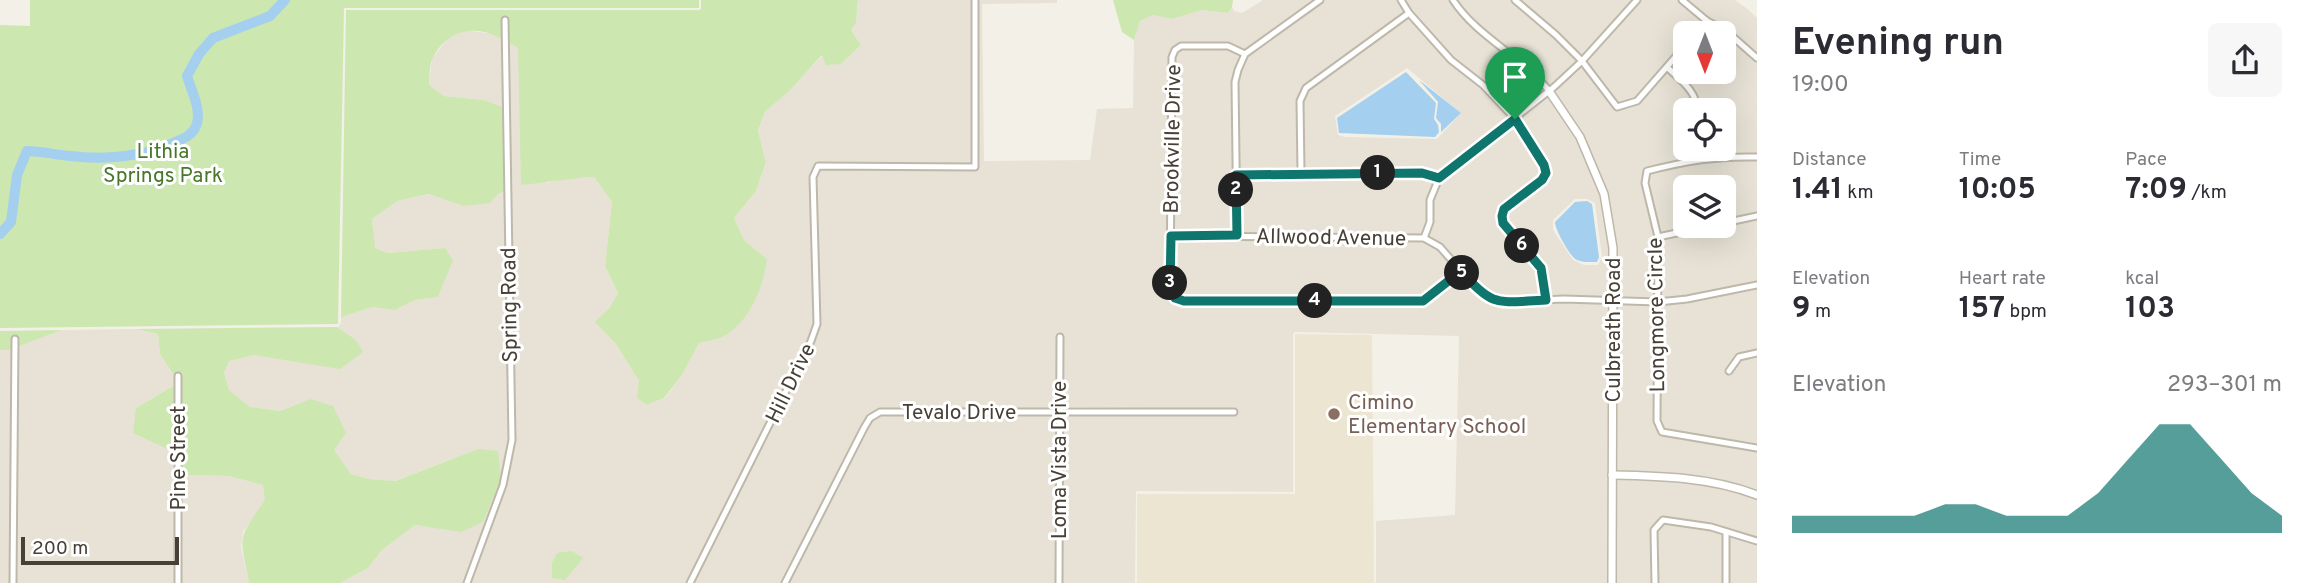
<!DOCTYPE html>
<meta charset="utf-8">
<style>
body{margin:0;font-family:Overpass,sans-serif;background:#f7f7f7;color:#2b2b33;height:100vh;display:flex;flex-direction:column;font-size:26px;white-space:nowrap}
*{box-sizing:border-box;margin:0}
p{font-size:23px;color:#7c7c81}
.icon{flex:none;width:38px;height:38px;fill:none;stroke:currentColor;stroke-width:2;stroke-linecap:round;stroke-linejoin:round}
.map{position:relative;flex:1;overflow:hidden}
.sheet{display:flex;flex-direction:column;background:#fff;width:560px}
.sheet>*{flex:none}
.needle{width:46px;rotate:180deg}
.tools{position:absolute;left:1673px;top:21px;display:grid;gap:14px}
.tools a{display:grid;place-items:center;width:63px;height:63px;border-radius:10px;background:#fff;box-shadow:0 7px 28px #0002;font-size:35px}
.scale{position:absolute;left:21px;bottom:18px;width:158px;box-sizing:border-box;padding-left:7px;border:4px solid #464036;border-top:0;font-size:19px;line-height:24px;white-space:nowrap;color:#464036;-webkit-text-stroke:5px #fff;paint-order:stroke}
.pin{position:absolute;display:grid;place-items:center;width:60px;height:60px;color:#fff;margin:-72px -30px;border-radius:50% 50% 50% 0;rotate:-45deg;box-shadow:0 0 7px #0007}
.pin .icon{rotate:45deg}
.km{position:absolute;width:35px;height:35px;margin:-18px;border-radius:50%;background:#222;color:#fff;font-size:19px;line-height:35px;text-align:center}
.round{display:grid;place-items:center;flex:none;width:74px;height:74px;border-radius:10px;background:#f7f7f7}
.headline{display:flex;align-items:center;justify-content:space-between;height:119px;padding:0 35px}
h1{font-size:38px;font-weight:700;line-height:52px}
.stats{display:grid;grid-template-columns:repeat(3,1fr);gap:10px;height:119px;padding:7px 35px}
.stats div{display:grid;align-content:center}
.stats b{font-size:30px;font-weight:700}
.stats small{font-size:19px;font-weight:400}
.stats p{font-size:19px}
.chart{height:196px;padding:14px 35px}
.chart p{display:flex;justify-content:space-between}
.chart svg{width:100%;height:126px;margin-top:7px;fill:#0f766e;opacity:.7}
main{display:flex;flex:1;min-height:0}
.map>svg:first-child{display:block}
</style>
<main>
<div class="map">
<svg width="1757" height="583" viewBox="0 0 1757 583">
<rect width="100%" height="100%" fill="#f3f0e7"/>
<!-- residential -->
<g fill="#e7e2d5" fill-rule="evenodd">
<path d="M 858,0 L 973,0 L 973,164 L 816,164 L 811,177 L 814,324 L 809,340 L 687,583 L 470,583 L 506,487 L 514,441 L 508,42 L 518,48 L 546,183 L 569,178 L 594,177 L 612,202 L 605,266 L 618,293 L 610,307 L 596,322 L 616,344 L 639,381 L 647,405 L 665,398 L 682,375 L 699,343 L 725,336 L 767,259 L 744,240 L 734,218 L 756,191 L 766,164 L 758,132 L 765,112 L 790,89 L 823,55 L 841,64 L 861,45 L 851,30 L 856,23 Z"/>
<path d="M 978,0 L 1057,0 L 1057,3 L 982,4 L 984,161 L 1090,160 L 1097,109 L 1133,108 L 1134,40 L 1140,21 L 1153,15 L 1172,19 L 1202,10 L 1228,13 L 1232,7 L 1234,11 L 1242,13 L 1263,0 L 1315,0 L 1245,50 L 1228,43 L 1181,43 L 1172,48 L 1169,57 L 1168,292 L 1174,300 L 1184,304 L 1423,304 L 1460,275 L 1480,297 L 1498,305 L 1611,302 L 1609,583 L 1376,583 L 1376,521 L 1455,515 L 1459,336 L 1295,332 L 1293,334 L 1293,492 L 1136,491 L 1135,583 L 1062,583 L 1061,414 L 1236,415 L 1237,409 L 1062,407 L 1063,334 L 1058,333 L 1056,408 L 879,409 L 868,416 L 861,427 L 782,583 L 693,583 L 814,343 L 820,325 L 816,178 L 820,170 L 975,170 L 978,167 Z"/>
<path d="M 1325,0 L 1398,0 L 1405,12 L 1304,87 L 1297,101 L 1299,170 L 1239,172 L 1238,82 L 1247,56 Z"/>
<path d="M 1404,0 L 1511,0 L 1554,37 L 1578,61 L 1549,87 L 1540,75 L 1536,77 L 1533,81 L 1544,91 L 1515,115 L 1485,83 L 1453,58 Z"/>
<path d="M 1520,0 L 1633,0 L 1582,57 Z"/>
<path d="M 1640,0 L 1678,0 L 1702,21 L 1692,33 L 1685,33 L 1685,41 L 1636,99 L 1617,104 L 1586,62 Z"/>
<path d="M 1687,0 L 1735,0 L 1750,11 L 1757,18 L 1757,54 L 1727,28 L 1708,18 Z"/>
<path d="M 1409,16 L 1450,63 L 1482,88 L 1511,118 L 1438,174 L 1422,170 L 1304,170 L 1303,102 L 1308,91 ZM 1407,68 L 1461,113 L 1437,139 L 1345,137 L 1338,135 L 1335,116 Z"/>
<path d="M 1707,25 L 1724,33 L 1757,61 L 1757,154 L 1721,153 L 1699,156 L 1699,149 L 1724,149 L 1724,110 L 1700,110 L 1699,100 L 1692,87 L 1670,67 L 1685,50 L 1685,72 L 1724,72 L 1724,33 L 1700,33 Z"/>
<path d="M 465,30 L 493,34 L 502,39 L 503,107 L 484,100 L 444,96 L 429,85 L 432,59 L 450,35 Z"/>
<path d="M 1181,49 L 1228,49 L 1242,55 L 1236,68 L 1233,82 L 1234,232 L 1174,233 L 1174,58 L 1177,52 Z"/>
<path d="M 1582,66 L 1615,109 L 1628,109 L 1639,104 L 1667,72 L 1688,91 L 1694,102 L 1694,110 L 1685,110 L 1685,149 L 1693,149 L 1693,157 L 1647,168 L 1642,182 L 1655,237 L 1656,298 L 1616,296 L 1606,193 L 1553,92 Z"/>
<path d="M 1548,95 L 1578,138 L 1601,195 L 1610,248 L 1610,296 L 1548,297 L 1544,267 L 1506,222 L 1507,211 L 1543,182 L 1549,175 L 1546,163 L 1519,119 ZM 1575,199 L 1587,199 L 1595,203 L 1602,257 L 1598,265 L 1584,265 L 1573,260 L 1553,230 L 1553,220 Z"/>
<path d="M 1514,123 L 1543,172 L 1540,178 L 1503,206 L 1499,216 L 1501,225 L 1539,270 L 1543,297 L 1500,299 L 1483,292 L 1442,245 L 1427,237 L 1433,222 L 1433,200 L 1441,179 Z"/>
<path d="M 1721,159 L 1757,160 L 1757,213 L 1724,220 L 1724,187 L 1685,187 L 1685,226 L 1695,226 L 1660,233 L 1647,183 L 1649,174 Z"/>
<path d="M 1421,176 L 1435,180 L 1428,199 L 1428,221 L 1422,235 L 1240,232 L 1239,178 Z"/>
<path d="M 505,191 L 509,440 L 501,485 L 464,583 L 340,583 L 368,568 L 382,550 L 415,525 L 438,528 L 478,449 L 394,481 L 369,479 L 351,474 L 333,450 L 310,399 L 280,411 L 249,407 L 229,390 L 224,373 L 229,360 L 254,355 L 277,357 L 355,339 L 337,327 L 340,325 L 342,317 L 372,307 L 395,310 L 415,300 L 438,297 L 446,277 L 445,248 L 387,253 L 374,248 L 372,219 L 397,201 L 430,194 L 463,206 Z"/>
<path d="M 1757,219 L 1757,282 L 1686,296 L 1661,298 L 1660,239 Z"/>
<path d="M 1237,238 L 1423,241 L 1439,249 L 1457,271 L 1422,298 L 1184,298 L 1176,295 L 1173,290 L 1174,239 Z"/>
<path d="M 1757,288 L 1757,350 L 1737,355 L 1726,371 L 1730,375 L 1741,360 L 1757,356 L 1757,445 L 1664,429 L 1660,421 L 1661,305 L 1687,302 Z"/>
<path d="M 1616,302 L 1656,305 L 1654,421 L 1660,433 L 1757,452 L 1757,491 L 1741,485 L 1667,474 L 1615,472 Z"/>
<path d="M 136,329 L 158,334 L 160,354 L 175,377 L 175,385 L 136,408 L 174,452 L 175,583 L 16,583 L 17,347 L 62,330 Z"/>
<path d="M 0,350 L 12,350 L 11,583 L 0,583 Z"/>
<path d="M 1056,414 L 1057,583 L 788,583 L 872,420 L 881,415 Z"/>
<path d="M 181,475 L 229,476 L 263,485 L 266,500 L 243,532 L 241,547 L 249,583 L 181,583 Z"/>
<path d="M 1615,478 L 1667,480 L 1740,491 L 1757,498 L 1757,538 L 1711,524 L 1664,517 L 1651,530 L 1652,583 L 1615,583 Z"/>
<path d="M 1664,523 L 1710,530 L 1724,535 L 1723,583 L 1658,583 L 1657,531 Z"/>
<path d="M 1729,536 L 1757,545 L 1757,583 L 1729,583 Z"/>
</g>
<!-- education -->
<path fill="#ece5d1" d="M 1295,334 L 1372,335 L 1374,583 L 1137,583 L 1137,494 L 1295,494 Z"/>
<!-- green -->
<g fill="#cde7b1">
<path d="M 30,0 L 699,0 L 699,8 L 344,8 L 338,324 L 0,328 L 0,25 L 30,26 Z"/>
<path d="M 701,0 L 858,0 L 856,23 L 851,30 L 861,45 L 841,64 L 826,65 L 822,55 L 790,90 L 765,112 L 758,131 L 766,163 L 756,191 L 734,218 L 744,240 L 767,259 C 763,287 751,319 726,335 C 719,339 708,341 699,343 L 682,375 L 664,398 L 647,405 L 637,398 L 639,381 L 616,344 L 595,322 L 610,307 L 618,293 L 605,266 L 612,202 L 594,177 C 569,178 546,183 521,185 L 518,48 L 508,42 L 507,16 L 502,17 L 502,39 C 475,24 447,29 433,58 C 429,65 430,77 429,85 L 444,96 L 484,100 L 503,107 L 505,191 L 498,194 L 490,203 L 463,206 L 429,194 L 397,201 L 372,219 L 375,248 L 387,253 L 445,248 L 453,260 L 438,297 L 415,300 L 395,310 L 372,307 L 342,317 L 341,321 L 346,10 L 699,10 L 701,9 Z"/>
<path d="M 1113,0 L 1233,0 L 1232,7 L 1228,13 L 1202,10 L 1172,19 L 1153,15 L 1140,21 L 1134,40 L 1122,32 Z"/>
<path d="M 337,327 L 355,339 L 363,352 L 340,369 L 254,355 L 229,361 L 224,373 L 229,390 L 250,407 L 280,411 L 310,399 L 333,406 L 346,433 L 334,450 L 351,474 L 369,479 L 395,481 L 478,449 L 498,451 L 501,478 L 483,522 L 461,532 L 415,525 L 382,550 L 368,568 L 340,583 L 249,583 C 240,534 236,542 265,500 L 263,485 L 229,476 L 181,475 L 180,373 L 175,373 L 175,377 L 160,354 L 158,334 L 136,329 Z"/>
<path d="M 62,330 L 17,347 L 17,337 L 12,336 L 12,350 L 0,350 L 0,331 Z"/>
<path d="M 175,385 L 175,474 L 174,452 L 133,433 L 136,408 Z"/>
<path d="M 572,551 L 583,558 L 565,580 L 552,578 L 552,563 L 557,553 Z"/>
</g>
<!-- water -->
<g fill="#a4cfef">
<path d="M 1406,72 L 1436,103 L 1434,119 L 1438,125 L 1439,132 L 1435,137 L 1339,133 L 1337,118 Z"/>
<path d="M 1419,80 L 1461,113 L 1441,132 L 1441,124 L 1436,118 L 1438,102 Z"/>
<path d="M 1587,201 L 1592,204 L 1599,257 L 1597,262 C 1590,262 1580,263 1574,258 C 1568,252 1555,229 1555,222 L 1575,202 Z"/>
</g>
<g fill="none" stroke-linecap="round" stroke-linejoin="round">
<!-- river -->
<path stroke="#a4cfef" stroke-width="10" d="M 0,234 L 11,222 L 17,175 L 27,151 C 42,151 56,155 71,156 C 104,160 142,157 173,143 C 183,139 194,135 197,123 C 201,109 191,89 187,76 L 199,54 L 213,38 L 270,16 L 285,0"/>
<defs>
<g id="minor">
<path d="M 1401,0 L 1409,13 L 1451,60 L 1483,85 L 1515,119 L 1544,165 L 1546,173 L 1542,180 L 1504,209 L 1502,216 L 1503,223 L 1541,268 L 1546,300"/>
<path d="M 1453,0 C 1477,37 1522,56 1549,91"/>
<path d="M 1515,0 L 1556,35 L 1582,61 L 1617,107 L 1637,101 L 1685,46"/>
<path d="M 1682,0 L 1707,21 L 1725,30 L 1757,58"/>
<path d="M 1696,33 L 1707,21"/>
<path d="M 1245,54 L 1228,46 L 1181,46 L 1175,50 L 1172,57 L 1170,290 L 1175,298 L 1184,301 L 1423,301 L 1461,271"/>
<path d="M 1667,67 C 1680,80 1697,91 1697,110"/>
<path d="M 1757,157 C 1715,156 1687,161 1647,171 L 1645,183 L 1658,237 L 1657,421 L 1662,432 L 1757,448"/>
<path d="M 1696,159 L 1696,149"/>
<path d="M 1301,173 L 1300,101 L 1306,88 L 1409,13"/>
<path d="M 1236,175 L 1422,173 L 1439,178"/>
<path d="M 1724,223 L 1757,216"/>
<path d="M 1237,235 L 1235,82 L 1238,70 L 1245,54 L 1320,0"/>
<path d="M 1171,236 L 1424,238 L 1440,247 L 1482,295 L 1499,302 L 1564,299 L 1658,302 L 1687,299 L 1757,285"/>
<path d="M 1658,237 L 1709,226"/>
<path d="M 1424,238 L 1430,222 L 1430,200 L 1439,178 L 1554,87 L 1582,61 L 1637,0"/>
<path d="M 1729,371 L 1739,357 L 1757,353"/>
<path d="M 178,376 L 178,583"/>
<path d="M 13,583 L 15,339"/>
<path d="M 467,583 L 503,485 L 512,440 L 505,20"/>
<path d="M 690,583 L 811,341 L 817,324 L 813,177 L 818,166 L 975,167 L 975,0"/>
<path d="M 785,583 L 864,428 L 870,418 L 880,412 L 1234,412"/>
<path d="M 1059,583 L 1060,337"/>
<path d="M 1655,583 L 1654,530 L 1663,520 L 1711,527 L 1757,541"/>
<path d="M 1726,583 L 1726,532"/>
</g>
<g id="tertiary">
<path d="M 1549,91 L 1580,137 L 1604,194 L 1613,248 L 1612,583"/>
<path d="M 1612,475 C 1660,476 1712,477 1757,495"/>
</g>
</defs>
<!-- minor casing -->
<use href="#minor" stroke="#beb8aa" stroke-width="9"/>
<!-- tertiary casing -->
<use href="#tertiary" stroke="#beb8aa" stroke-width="10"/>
<!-- minor -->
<use href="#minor" stroke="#fff" stroke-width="5"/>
<!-- tertiary -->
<use href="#tertiary" stroke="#fff" stroke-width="7"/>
</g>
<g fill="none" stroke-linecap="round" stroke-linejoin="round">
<defs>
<path id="route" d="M 1515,119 L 1544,165 L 1546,173 L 1542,180 L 1504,209 L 1502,216 L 1503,223 L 1541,268 L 1546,300 C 1498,302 1494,309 1461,271 L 1423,301 L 1184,301 L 1175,298 L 1170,290 L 1171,236 L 1237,235 L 1236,175 L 1422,173 L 1439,178 Z"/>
</defs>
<!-- route casing -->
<use href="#route" stroke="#fff" stroke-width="14"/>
<!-- route -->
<use href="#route" stroke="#0f766e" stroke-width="9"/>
</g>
<!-- markers -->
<circle fill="#8d6e63" stroke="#fff" stroke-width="2.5" cx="1334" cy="414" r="7"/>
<g text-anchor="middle" stroke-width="6" stroke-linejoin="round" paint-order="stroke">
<!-- street labels -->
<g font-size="21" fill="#464036" stroke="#fff">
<text transform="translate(1172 139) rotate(-89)" y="7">Brookville Drive</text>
<text transform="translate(1331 237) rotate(1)" y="7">Allwood Avenue</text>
<text transform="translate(509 305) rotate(-91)" y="7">Spring Road</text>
<text transform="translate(1656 315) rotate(-91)" y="7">Longmore Circle</text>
<text transform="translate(1613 330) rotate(-90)" y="7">Culbreath Road</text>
<text transform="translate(790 383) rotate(-64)" y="7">Hill Drive</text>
<text x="959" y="419">Tevalo Drive</text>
<text transform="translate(178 458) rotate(-90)" y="7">Pine Street</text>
<text transform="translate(1059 460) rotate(-90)" y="7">Loma Vista Drive</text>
</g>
<!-- park labels -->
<g font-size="21" fill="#46772a" stroke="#fff">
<text x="163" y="158">Lithia<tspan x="163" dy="24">Springs Park</tspan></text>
</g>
<!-- education labels -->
<g font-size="21" fill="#785e54" stroke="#fff" text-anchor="start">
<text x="1348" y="409">Cimino<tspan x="1348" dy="24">Elementary School</tspan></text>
</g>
</g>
</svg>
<div class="tools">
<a><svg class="needle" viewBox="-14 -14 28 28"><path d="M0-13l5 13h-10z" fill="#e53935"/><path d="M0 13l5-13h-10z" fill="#7c7c81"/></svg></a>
<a><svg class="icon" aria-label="locate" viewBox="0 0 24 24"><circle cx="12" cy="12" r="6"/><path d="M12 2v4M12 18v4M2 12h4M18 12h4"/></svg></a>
<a><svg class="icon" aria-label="layers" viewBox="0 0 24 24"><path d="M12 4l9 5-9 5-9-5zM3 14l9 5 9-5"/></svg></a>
</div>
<div class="scale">200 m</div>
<div class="pin" style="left:1515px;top:119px;background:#1e9e55"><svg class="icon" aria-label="arrive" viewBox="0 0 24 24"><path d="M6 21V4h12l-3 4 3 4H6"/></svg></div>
<b class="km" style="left:1378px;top:173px">1</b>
<b class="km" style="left:1236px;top:190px">2</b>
<b class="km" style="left:1170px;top:283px">3</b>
<b class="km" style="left:1315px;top:301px">4</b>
<b class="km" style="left:1462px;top:273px">5</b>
<b class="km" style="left:1522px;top:246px">6</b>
</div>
<section class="sheet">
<div class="headline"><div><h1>Evening run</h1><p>19:00</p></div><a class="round"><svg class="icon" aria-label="share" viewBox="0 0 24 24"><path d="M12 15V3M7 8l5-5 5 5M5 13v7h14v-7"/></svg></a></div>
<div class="stats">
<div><p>Distance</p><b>1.41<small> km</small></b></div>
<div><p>Time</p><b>10:05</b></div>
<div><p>Pace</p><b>7:09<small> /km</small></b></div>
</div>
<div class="stats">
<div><p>Elevation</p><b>9<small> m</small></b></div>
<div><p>Heart rate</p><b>157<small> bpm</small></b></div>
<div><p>kcal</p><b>103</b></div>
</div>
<div class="chart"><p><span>Elevation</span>293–301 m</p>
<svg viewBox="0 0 160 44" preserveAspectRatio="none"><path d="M0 44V38L10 38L20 38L30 38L40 38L50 34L60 34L70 38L80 38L90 38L100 30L110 18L120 6L130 6L140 18L150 30L160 38V44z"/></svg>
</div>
</section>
</main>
